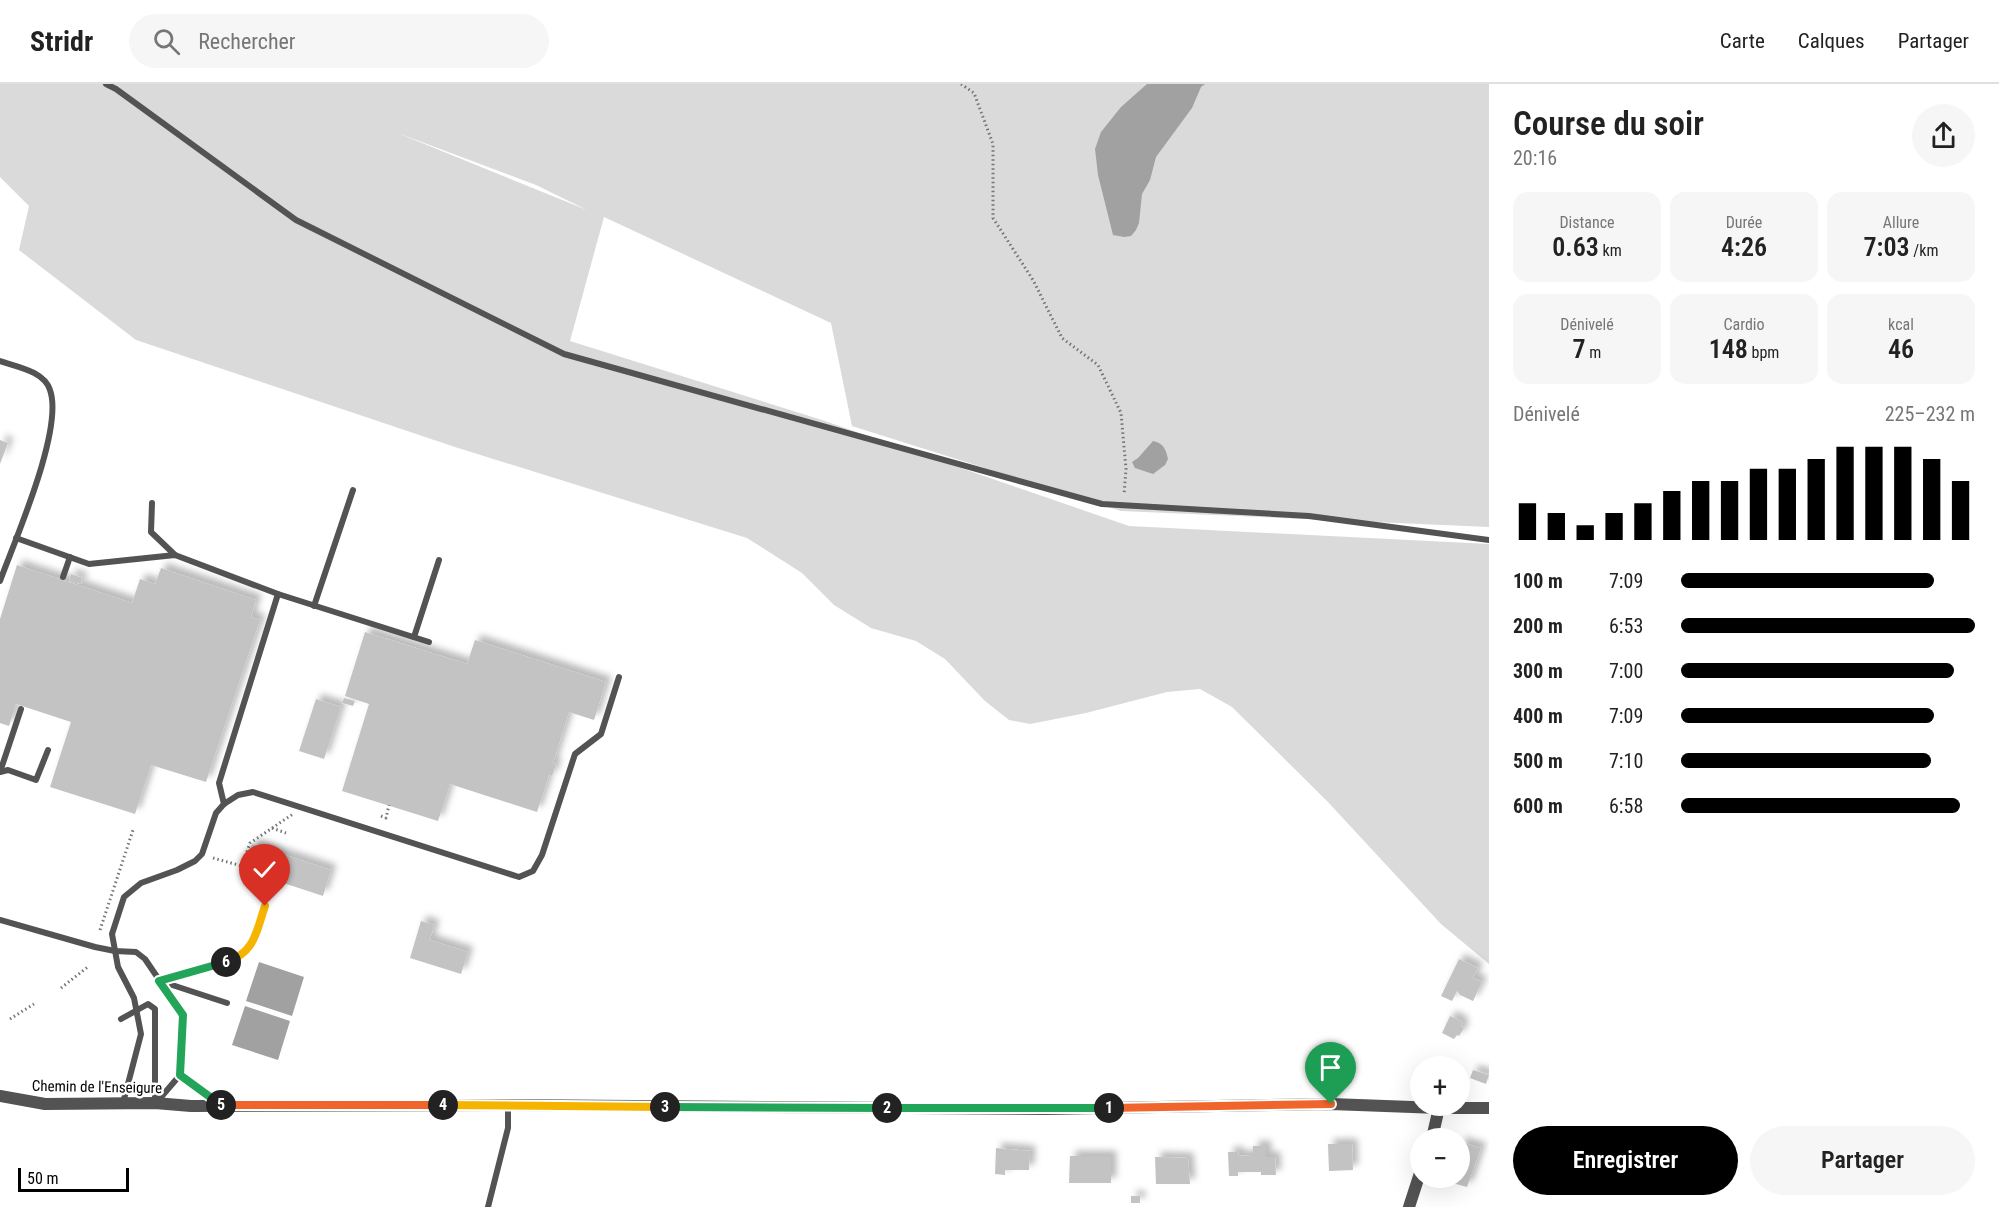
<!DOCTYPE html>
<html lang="fr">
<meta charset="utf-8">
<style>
body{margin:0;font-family:"Roboto Condensed",sans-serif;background:#f6f6f6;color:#222;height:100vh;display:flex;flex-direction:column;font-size:22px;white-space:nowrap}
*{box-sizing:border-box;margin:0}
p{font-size:20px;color:#767676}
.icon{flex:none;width:33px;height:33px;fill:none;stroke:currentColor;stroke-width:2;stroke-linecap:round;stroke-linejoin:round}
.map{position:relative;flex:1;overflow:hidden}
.panel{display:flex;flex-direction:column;background:#fff;width:510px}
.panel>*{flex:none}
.controls{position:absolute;left:1410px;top:972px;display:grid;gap:12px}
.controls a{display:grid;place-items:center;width:60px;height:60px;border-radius:50%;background:#fff;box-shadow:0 6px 24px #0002;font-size:30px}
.scale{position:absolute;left:18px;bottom:15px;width:111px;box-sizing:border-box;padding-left:6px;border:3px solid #000;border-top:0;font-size:16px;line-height:21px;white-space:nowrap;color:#000;-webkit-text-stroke:4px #fff;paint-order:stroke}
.pin{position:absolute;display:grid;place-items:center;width:51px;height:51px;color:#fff;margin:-62px -26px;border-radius:50% 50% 50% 0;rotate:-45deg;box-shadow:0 0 6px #0007}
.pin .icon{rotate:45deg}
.km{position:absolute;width:30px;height:30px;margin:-15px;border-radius:50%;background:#222;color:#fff;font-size:16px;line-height:30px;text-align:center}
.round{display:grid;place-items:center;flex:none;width:63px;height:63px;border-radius:32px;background:#f6f6f6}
.overview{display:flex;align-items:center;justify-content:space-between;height:102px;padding:0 24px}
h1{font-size:33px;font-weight:600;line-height:45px}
.figures{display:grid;grid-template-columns:repeat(3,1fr);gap:9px;height:102px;padding:6px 24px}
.figures div{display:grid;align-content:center;border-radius:15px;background:#f6f6f6;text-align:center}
.figures b{font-size:26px;font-weight:600}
.figures small{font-size:16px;font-weight:400}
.figures p{font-size:16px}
.chart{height:168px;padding:12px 24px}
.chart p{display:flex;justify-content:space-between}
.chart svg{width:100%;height:108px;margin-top:6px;stroke:#000;stroke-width:6}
.cta{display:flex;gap:12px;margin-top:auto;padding:12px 24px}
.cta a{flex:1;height:69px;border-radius:36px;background:#000;color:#fff;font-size:24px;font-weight:600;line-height:69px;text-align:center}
.cta a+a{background:#f6f6f6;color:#222}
ul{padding:0 24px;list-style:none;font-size:20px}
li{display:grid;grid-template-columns:96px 72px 1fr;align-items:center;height:45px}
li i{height:15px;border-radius:8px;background:#000}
header{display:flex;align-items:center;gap:36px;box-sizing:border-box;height:84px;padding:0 30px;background:#fff;border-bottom:2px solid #e0e0e0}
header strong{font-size:28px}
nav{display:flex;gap:33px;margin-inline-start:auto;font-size:21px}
.search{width:420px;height:54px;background:#f6f6f6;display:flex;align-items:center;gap:15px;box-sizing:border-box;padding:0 21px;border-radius:33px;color:#767676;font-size:22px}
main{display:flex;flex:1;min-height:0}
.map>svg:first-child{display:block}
</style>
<header>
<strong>Stridr</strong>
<div class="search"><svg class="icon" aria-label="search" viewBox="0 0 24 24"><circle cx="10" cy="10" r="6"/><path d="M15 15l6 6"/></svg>Rechercher</div>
<nav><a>Carte</a><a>Calques</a><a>Partager</a></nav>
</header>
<main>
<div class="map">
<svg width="1489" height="1123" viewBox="0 0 1489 1123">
<defs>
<filter id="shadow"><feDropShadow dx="5.5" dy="-5.5" stdDeviation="3" flood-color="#0004"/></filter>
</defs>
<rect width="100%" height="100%" fill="#fff"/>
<!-- green -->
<path fill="#dadada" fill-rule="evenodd" d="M 0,0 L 1489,0 L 1489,443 L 1121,427 L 852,342 L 831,239 L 604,133 L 570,257 L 819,335 L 1129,442 L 1489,460 L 1489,880 L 1441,840 L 1327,717 L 1232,623 L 1200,605 L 1167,608 L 1086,629 L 1030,640 L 1009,636 L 985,617 L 945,575 L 916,557 L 871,544 L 834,521 L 802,489 L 747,454 L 455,363 L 136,256 L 19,166 L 29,122 L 0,93 ZM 395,48 L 536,101 L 587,126 Z"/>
<!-- water -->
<g fill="#a1a1a1">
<path d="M 1147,0 L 1205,0 L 1201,3 L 1192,24 L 1156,73 L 1150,96 L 1142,110 L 1139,139 L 1136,146 L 1131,152 L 1124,153 L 1113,151 L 1098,91 L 1095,65 L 1101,48 L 1121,23 Z"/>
<path d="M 1153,357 C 1164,359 1166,366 1168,375 L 1165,381 L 1153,390 L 1135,384 L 1132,378 L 1138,374 Z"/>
<path d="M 259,878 L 304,893 L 292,932 L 246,917 Z"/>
<path d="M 245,922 L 290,937 L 278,976 L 232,961 Z"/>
</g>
<!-- building -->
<g fill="#c3c3c3" filter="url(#shadow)">
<path d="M 0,356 L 8,359 L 0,380 Z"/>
<path d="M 17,481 L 132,519 L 140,495 L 155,500 L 161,484 L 256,516 L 251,533 L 260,536 L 206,698 L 151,681 L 135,730 L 50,703 L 71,638 L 16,620 L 9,642 L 0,639 L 0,535 Z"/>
<path d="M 71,490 L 82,494 L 81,500 L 69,497 Z"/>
<path d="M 365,548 L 467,580 L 475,556 L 606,598 L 594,636 L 569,628 L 553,679 L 556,680 L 552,692 L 549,691 L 537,728 L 450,700 L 438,737 L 342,707 L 369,620 L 345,612 Z"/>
<path d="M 344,614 L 355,617 L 353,622 L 342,619 Z"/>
<path d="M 316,615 L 341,623 L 324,675 L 299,667 Z"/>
<path d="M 252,760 L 331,786 L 323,812 L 244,786 Z"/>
<path d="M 421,837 L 434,841 L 430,856 L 468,868 L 461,890 L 410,874 Z"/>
<path d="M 1459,875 L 1478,884 L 1473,894 L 1482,898 L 1473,917 L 1460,911 L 1457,907 L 1452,917 L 1441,912 Z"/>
<path d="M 1450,932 L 1463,938 L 1461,942 L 1464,944 L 1459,952 L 1457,951 L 1454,955 L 1442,949 Z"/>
<path d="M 1473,986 L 1489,991 L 1486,1000 L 1470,994 Z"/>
<path d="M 1460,1058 L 1481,1064 L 1467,1103 L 1445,1097 L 1446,1094 L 1460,1094 Z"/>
<path d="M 1328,1060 L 1352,1060 L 1353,1086 L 1329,1087 Z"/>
<path d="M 1253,1062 L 1266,1062 L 1266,1073 L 1275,1073 L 1276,1091 L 1261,1091 L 1261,1088 L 1238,1088 L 1238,1092 L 1229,1092 L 1228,1068 L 1238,1068 L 1239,1072 L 1253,1071 Z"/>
<path d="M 996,1064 L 1030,1067 L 1029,1086 L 1005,1086 L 1005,1091 L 995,1090 Z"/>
<path d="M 1070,1072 L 1111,1072 L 1111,1099 L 1069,1099 Z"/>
<path d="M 1155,1073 L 1188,1074 L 1190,1100 L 1156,1100 Z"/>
<rect x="1131" y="1112" width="9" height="7"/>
</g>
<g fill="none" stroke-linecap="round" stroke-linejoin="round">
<!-- path -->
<g stroke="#757575" stroke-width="3" stroke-dasharray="1.5 3" stroke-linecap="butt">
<path d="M 961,0 L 974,9 L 993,60 L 993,134 L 1033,196 L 1062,254 L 1098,281 L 1121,329 L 1126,385 L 1124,411"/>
<path d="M 381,732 L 386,734 L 389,721"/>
<path d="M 272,744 L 286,749"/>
<path d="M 213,774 L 242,782 L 250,759 L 293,730"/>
<path d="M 100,846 L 133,746"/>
<path d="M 61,904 L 89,882"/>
<path d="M 10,935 L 34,920"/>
</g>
<!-- service -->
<g stroke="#535353" stroke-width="6">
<path d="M 106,0 L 116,5 L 296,136 L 564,270 L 1102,420 L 1309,432 L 1489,456"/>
<path d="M 0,277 C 17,283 44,287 50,306 C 64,345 15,456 0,497"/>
<path d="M 152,419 L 151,448 L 175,471"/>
<path d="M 16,454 L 89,480 L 175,471 L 278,510 L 429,558"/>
<path d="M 63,493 L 70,473"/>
<path d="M 314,522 L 353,406"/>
<path d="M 414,553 L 439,476"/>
<path d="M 0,688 L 8,686 L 36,696 L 48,666"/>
<path d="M 0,688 L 21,625"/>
<path d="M 224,720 L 219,699 L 278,510"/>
<path d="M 0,836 L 95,863 L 115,867 L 136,868 L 145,875 L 183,931 L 180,991 L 156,1019"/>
<path d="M 159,897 L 239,874 L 251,861 L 265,822"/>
<path d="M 160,897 L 227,919"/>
<path d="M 121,935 L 148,920 L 155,925 L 155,1019"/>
<path d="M 180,991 L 219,1021"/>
<path d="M 123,1019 L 141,950 L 134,914 L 118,883 L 112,850 L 124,813 L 141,799 L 177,786 L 195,777 L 202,770 L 216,729 L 224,720 L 238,711 L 253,708 L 519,793 L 533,787 L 542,771 L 575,670 L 601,650 L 619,593"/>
<path d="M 488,1123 L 508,1044 L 508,1021"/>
</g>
<!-- minor -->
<g stroke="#535353" stroke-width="12">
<path d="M 1432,1054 L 1439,1024"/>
<path d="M 1409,1123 L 1420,1089"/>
</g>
<!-- tertiary -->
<path stroke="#535353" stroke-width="12" d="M 0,1012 L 45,1020 L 155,1019 L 191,1022 L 508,1021 L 1046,1025 L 1331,1020 L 1439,1024 L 1489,1024"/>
</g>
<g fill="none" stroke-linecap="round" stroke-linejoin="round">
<defs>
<path id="split-1" d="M 1109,1024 L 1331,1020"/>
<path id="split-2" d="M 887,1024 L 1109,1024"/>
<path id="split-3" d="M 665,1023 L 887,1024"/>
<path id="split-4" d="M 443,1021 L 665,1023"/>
<path id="split-5" d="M 221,1021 L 443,1021"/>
<path id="split-6" d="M 221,1021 L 180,991 L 183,931 L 159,897 L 226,878"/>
<path id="split-7" d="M 226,878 C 255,869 256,848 265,822"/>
</defs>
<!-- split-1 casing -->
<use href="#split-1" stroke="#fff" stroke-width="12"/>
<!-- split-2 casing -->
<use href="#split-2" stroke="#fff" stroke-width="12"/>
<!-- split-3 casing -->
<use href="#split-3" stroke="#fff" stroke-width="12"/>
<!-- split-4 casing -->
<use href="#split-4" stroke="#fff" stroke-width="12"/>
<!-- split-5 casing -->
<use href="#split-5" stroke="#fff" stroke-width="12"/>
<!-- split-6 casing -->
<use href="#split-6" stroke="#fff" stroke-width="12"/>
<!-- split-7 casing -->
<use href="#split-7" stroke="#fff" stroke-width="12"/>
<!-- split-1 -->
<use href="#split-1" stroke="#f0652b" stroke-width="8"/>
<!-- split-2 -->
<use href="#split-2" stroke="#22a559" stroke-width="8"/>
<!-- split-3 -->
<use href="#split-3" stroke="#22a559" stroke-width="8"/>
<!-- split-4 -->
<use href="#split-4" stroke="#f5b400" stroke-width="8"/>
<!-- split-5 -->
<use href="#split-5" stroke="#f0652b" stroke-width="8"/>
<!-- split-6 -->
<use href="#split-6" stroke="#22a559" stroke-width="8"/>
<!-- split-7 -->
<use href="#split-7" stroke="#f5b400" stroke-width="8"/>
</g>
<g text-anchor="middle" stroke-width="5" stroke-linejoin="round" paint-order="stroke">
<!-- street labels -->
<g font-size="15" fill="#000" stroke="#fff">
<text transform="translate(97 1003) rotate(1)" y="5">Chemin de l'Enseigure</text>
</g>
</g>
</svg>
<div class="controls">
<a>+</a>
<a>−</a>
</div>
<div class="scale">50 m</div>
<div class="pin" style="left:1331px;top:1020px;background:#1e9e55"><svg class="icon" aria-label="arrive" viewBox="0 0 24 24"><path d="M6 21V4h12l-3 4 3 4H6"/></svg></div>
<div class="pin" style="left:265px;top:822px;background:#d93025"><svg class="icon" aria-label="check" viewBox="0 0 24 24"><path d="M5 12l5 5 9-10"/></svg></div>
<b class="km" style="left:1109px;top:1024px">1</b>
<b class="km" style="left:887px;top:1024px">2</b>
<b class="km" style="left:665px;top:1023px">3</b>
<b class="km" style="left:443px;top:1021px">4</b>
<b class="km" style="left:221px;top:1021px">5</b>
<b class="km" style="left:226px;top:878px">6</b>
</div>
<section class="panel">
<div class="overview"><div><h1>Course du soir</h1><p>20:16</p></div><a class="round"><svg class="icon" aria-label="share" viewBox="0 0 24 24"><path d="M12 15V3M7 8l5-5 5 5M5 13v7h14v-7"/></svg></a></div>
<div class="figures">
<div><p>Distance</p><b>0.63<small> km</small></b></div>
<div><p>Durée</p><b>4:26</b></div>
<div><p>Allure</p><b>7:03<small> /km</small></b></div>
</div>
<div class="figures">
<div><p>Dénivelé</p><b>7<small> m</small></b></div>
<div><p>Cardio</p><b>148<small> bpm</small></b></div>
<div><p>kcal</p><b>46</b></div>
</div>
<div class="chart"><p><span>Dénivelé</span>225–232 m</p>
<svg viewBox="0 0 160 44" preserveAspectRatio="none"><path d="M5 44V29M15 44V33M25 44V38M35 44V33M45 44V29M55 44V24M65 44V20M75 44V20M85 44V15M95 44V15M105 44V11M115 44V6M125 44V6M135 44V6M145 44V11M155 44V20"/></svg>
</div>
<ul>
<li><b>100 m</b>7:09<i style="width:86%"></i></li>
<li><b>200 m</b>6:53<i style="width:100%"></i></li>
<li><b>300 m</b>7:00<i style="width:93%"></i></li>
<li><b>400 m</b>7:09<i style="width:86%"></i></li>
<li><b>500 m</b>7:10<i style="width:85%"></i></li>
<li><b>600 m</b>6:58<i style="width:95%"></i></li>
</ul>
<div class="cta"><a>Enregistrer</a><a>Partager</a></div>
</section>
</main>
